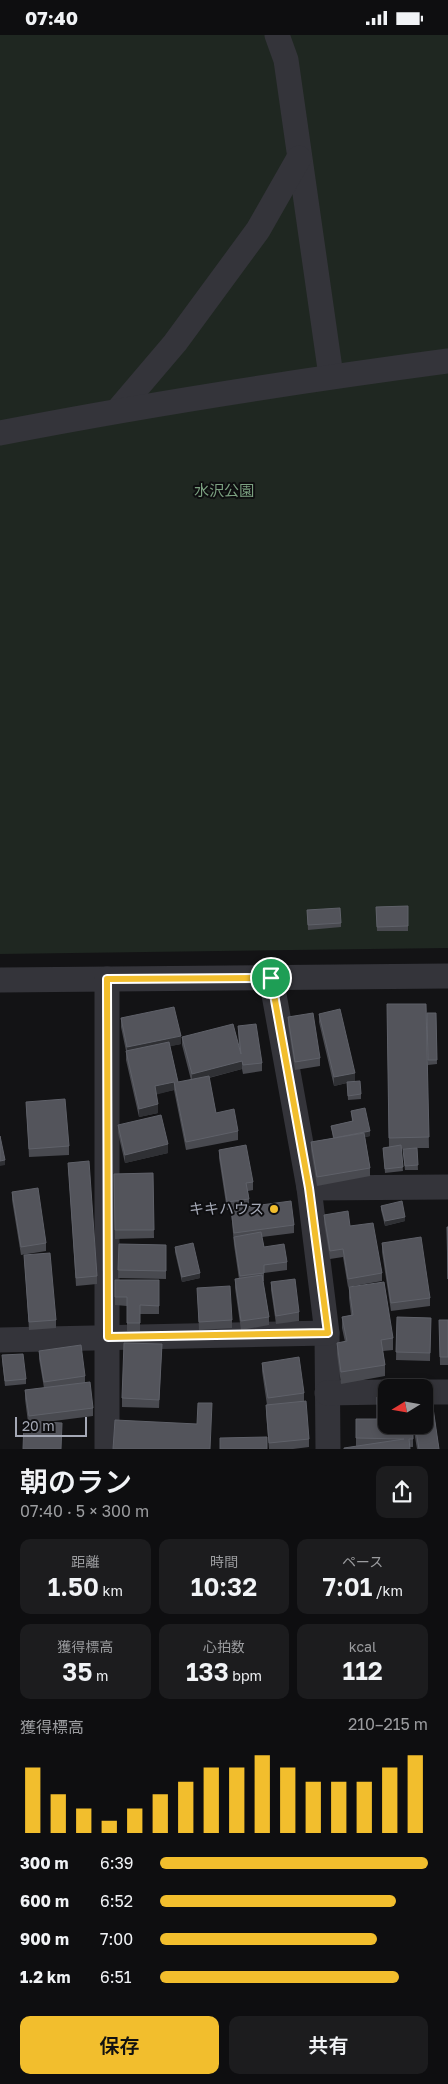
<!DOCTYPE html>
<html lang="ja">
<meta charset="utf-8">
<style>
body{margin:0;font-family:"Golos Text","Noto Sans JP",sans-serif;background:#1c1c1e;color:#f1f3f6;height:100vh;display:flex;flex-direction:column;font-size:19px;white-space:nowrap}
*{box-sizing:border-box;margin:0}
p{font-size:16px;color:#9b9c9f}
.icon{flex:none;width:28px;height:28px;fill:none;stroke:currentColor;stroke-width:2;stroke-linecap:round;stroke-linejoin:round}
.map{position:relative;height:1414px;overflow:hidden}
.panel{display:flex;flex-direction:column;background:#0e0e10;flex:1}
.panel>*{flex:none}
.needle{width:32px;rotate:259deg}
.fabs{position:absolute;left:378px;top:1344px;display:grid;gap:10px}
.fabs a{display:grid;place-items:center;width:55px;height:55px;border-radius:10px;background:#0e0e10;box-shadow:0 2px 8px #0003,0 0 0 1px #2e2e30;font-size:25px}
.scale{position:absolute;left:15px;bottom:12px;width:72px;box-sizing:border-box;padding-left:5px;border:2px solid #a4a8b5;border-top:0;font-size:14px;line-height:18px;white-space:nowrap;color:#a4a8b5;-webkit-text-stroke:4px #0e0e10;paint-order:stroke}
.pin{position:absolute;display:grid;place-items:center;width:42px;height:42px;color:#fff;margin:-21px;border:2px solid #fff;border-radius:50%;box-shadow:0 1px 5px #0007}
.round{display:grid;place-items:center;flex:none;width:52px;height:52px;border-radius:10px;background:#1c1c1e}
.summary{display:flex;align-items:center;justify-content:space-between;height:85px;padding:0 20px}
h1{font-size:28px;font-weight:600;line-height:38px}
.stats{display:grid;grid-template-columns:repeat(3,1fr);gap:8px;height:85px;padding:5px 20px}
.stats div{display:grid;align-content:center;border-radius:10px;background:#1c1c1e;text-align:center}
.stats b{font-size:25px;font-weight:600}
.stats small{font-size:14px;font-weight:400}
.stats p{font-size:14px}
.chart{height:140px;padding:10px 20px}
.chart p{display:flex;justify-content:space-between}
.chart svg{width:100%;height:90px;margin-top:5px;stroke:#f2be2d;stroke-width:6}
.primary-button{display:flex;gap:10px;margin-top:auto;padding:10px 20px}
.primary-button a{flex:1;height:58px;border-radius:10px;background:#f2be2d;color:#111;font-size:20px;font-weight:600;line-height:58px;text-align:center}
.primary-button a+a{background:#1c1c1e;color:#f1f3f6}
ul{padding:0 20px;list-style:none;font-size:16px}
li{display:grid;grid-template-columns:80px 60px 1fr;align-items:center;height:38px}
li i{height:12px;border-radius:6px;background:#f2be2d}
.status{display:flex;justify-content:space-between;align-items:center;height:35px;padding:0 25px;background:#0e0e10;direction:ltr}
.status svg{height:14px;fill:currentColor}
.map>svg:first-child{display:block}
</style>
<div class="status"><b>07:40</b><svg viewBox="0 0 49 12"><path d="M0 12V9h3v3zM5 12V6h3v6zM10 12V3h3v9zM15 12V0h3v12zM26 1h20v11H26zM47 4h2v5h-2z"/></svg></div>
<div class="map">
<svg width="448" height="1414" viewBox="0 0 448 1414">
<rect width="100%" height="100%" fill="#131315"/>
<!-- green -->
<path fill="#1f2721" d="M 0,0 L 448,0 L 448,913 L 0,919 Z"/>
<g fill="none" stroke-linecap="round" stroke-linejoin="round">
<!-- minor -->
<g stroke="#34343a" stroke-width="25">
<path d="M 277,0 L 286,25 L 331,341"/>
<path d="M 118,375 L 175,308 L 258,195 L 299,123"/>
<path d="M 0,398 C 149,369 298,346 448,326"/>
<path d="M 271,943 L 309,1153 L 327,1298 L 328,1414"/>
<path d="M 0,945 L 448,941"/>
<path d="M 309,1153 L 448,1152"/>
<path d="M 0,1305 L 327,1298"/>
<path d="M 424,1357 L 448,1357"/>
<path d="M 327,1358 L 386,1357"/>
<path d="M 107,1414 L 107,944"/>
</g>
</g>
<!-- wall -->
<g fill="#494a50">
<path d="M 408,871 L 408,896 L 377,896 L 376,872 Z"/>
<path d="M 307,875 L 341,888 L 341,892 L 308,895 Z"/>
<path d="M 387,969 L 426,969 L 429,1113 L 417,1113 L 418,1135 L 405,1135 L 403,1118 L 414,1113 L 401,1114 L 403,1136 L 385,1138 L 383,1113 L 389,1112 Z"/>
<path d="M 427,978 L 436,978 L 437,1029 L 428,1030 Z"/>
<path d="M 319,979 L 355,1046 L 361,1059 L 361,1064 L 348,1065 L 347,1048 L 334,1051 L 319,987 Z"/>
<path d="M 288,982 L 320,1023 L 320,1031 L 295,1035 L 288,990 Z"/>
<path d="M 121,983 L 181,1009 L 170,1011 L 178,1047 L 191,1045 L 182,1010 L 182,1002 L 239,1013 L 238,991 L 262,1028 L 262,1036 L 243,1039 L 242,1034 L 209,1043 L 216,1078 L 238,1096 L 238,1105 L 186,1115 L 174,1055 L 156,1059 L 158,1078 L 139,1082 L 126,1025 L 126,1016 L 121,992 Z"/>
<path d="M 26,1067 L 69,1111 L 69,1120 L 29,1122 Z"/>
<path d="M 351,1076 L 370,1101 L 365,1102 L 370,1133 L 370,1141 L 317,1151 L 311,1115 L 311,1107 L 333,1103 L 331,1091 L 352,1086 Z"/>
<path d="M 118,1090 L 168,1118 L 125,1128 L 118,1098 Z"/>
<path d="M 219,1115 L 253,1147 L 253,1155 L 248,1156 L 249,1164 L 249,1171 L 294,1190 L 294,1198 L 262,1202 L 264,1212 L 287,1227 L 287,1235 L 264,1238 L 264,1246 L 263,1246 L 269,1282 L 269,1290 L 241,1295 L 235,1253 L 235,1244 L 239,1244 L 234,1210 L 231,1175 L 227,1175 L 219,1123 Z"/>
<path d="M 68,1128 L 97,1241 L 97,1249 L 76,1251 Z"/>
<path d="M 153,1138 L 154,1203 L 115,1204 L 114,1139 Z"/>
<path d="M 12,1157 L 46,1208 L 46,1216 L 21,1220 L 12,1165 Z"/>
<path d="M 381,1171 L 405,1186 L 385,1191 L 381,1175 Z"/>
<path d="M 324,1180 L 350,1191 L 382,1238 L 382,1246 L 348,1252 L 343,1222 L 330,1224 L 324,1188 Z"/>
<path d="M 382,1208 L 430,1263 L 430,1271 L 391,1276 L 382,1217 Z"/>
<path d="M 119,1209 L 166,1210 L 166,1244 L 118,1243 Z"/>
<path d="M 175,1212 L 200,1243 L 182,1247 L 175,1217 Z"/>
<path d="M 24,1220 L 56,1285 L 56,1293 L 29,1295 Z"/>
<path d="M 115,1245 L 159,1245 L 159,1279 L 140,1279 L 140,1296 L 127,1296 L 127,1271 L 115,1270 Z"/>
<path d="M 271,1247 L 299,1277 L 299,1286 L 276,1289 L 271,1255 Z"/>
<path d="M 349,1252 L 393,1303 L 393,1315 L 383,1316 L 385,1330 L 385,1341 L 341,1349 L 337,1319 L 337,1308 L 345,1307 L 342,1293 L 342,1282 L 351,1280 L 349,1263 Z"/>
<path d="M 197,1253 L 232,1285 L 232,1293 L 199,1295 Z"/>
<path d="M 397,1282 L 431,1283 L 430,1326 L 396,1325 Z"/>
<path d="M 439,1285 L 448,1285 L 448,1330 L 440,1330 Z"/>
<path d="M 162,1309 L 159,1373 L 122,1372 L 122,1363 Z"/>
<path d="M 39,1316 L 85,1341 L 85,1348 L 93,1373 L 93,1381 L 46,1387 L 28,1387 L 25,1364 L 25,1355 L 44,1353 L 39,1324 Z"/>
<path d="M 2,1325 L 26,1344 L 26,1349 L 5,1351 Z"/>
<path d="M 262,1328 L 304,1358 L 304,1366 L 309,1404 L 309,1412 L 293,1414 L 269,1414 L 266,1378 L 266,1370 L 267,1370 L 262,1336 Z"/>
<path d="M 432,1366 L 439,1414 L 417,1414 L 413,1390 L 424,1390 Z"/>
<path d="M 356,1384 L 377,1384 L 413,1390 L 413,1412 L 356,1411 Z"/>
</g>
<!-- shaded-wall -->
<g fill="#2f3034">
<path d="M 181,1001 L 181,1009 L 127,1021 L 127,1012 Z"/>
<path d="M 242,1026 L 242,1034 L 192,1047 L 192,1039 Z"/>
<path d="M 355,1038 L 355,1046 L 334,1051 L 334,1042 Z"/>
<path d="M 174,1047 L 174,1055 L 155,1060 L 155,1051 Z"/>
<path d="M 158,1069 L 158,1078 L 139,1082 L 139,1074 Z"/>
<path d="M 370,1096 L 370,1101 L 334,1109 L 334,1104 Z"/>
<path d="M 168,1109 L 168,1118 L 125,1128 L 125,1120 Z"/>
<path d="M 5,1125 L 5,1130 L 0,1131 L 0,1126 Z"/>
<path d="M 405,1182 L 405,1186 L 385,1191 L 385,1186 Z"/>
<path d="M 200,1238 L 200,1243 L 182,1247 L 182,1242 Z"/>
</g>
<!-- building -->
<g fill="#53545b" stroke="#5f6169">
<path d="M 408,871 L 408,891 L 377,892 L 376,872 Z"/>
<path d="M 340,873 L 341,888 L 308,890 L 307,875 Z"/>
<path d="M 387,969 L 426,969 L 429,1102 L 389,1103 Z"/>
<path d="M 174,972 L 181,1001 L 127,1012 L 121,983 Z"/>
<path d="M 340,974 L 355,1038 L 334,1042 L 319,979 Z"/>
<path d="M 313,978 L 320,1023 L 295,1027 L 288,982 Z"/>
<path d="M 427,978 L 436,978 L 437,1025 L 428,1025 Z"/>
<path d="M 233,989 L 241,1019 L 238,991 L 256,989 L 262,1028 L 243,1030 L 242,1026 L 192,1039 L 182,1002 Z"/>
<path d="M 169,1007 L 178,1047 L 209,1041 L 216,1078 L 234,1074 L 238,1096 L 186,1107 L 174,1047 L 155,1051 L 158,1069 L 139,1074 L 126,1016 Z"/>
<path d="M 360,1046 L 361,1059 L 348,1061 L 347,1047 Z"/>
<path d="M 65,1064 L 69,1111 L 29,1114 L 26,1067 Z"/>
<path d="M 365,1073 L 370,1096 L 334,1103 L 331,1091 L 353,1086 L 351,1076 Z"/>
<path d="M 161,1080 L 168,1109 L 125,1120 L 118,1090 Z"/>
<path d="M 364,1098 L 370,1133 L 317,1142 L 311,1107 Z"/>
<path d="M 0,1101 L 5,1125 L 0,1126 Z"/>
<path d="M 246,1110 L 253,1147 L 246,1148 L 249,1164 L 227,1167 L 219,1115 Z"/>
<path d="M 401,1110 L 403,1132 L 385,1134 L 383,1113 Z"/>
<path d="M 417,1113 L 418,1130 L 405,1131 L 403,1114 Z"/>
<path d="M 89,1126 L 97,1241 L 76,1243 L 68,1128 Z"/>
<path d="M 153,1138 L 154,1195 L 115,1195 L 114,1139 Z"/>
<path d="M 38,1153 L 46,1208 L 21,1212 L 12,1157 Z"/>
<path d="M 291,1166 L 294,1190 L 234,1198 L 231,1174 Z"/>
<path d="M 402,1166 L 405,1182 L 385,1186 L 381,1171 Z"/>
<path d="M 348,1176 L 350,1191 L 373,1188 L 382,1238 L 348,1244 L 343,1214 L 330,1216 L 324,1180 Z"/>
<path d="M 447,1192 L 448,1192 L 448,1244 Z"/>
<path d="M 261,1197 L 264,1212 L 284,1209 L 287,1227 L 264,1230 L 264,1238 L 240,1241 L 234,1202 Z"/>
<path d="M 421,1202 L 430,1263 L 391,1268 L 382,1208 Z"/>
<path d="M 193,1208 L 200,1238 L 182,1242 L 175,1212 Z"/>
<path d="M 119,1209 L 166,1210 L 166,1236 L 118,1235 Z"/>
<path d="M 50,1218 L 56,1285 L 29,1287 L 24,1220 Z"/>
<path d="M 262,1240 L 269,1282 L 241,1286 L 235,1244 Z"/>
<path d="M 295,1244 L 299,1277 L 276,1281 L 271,1247 Z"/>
<path d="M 115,1245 L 159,1245 L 159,1271 L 140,1270 L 140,1288 L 127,1288 L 127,1262 L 115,1262 Z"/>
<path d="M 384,1247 L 393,1303 L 381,1305 L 385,1330 L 341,1337 L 337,1308 L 347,1306 L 342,1282 L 353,1280 L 349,1252 Z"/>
<path d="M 230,1251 L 232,1285 L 199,1287 L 197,1253 Z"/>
<path d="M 397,1282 L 431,1283 L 430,1318 L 396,1317 Z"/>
<path d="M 439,1285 L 448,1285 L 448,1322 L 440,1322 Z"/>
<path d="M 124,1308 L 162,1309 L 159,1365 L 122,1363 Z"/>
<path d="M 81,1310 L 85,1341 L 44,1347 L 39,1316 Z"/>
<path d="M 23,1319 L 26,1344 L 5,1346 L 2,1320 Z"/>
<path d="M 299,1322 L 304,1358 L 268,1363 L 262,1328 Z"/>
<path d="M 90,1347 L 93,1373 L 29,1381 L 25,1355 Z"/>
<path d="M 377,1362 L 386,1362 L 386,1390 L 413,1390 L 413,1404 L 409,1404 L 410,1414 L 344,1414 L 344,1413 L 404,1404 L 356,1403 L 356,1384 L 377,1384 Z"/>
<path d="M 306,1366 L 309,1404 L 269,1408 L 266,1370 Z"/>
<path d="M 432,1366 L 439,1414 L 419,1414 L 415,1390 L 424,1390 L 424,1367 Z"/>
<path d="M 198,1368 L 212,1368 L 210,1414 L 113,1414 L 115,1385 L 197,1389 Z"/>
<path d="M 24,1386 L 62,1388 L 61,1414 L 23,1414 Z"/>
<path d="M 267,1402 L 267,1414 L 220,1414 L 220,1403 Z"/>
</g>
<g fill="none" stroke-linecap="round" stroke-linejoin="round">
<defs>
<path id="route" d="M 271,943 L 309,1153 L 328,1298 L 108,1302 L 107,944 Z"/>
</defs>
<!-- route casing -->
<use href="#route" stroke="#fff" stroke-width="10"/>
<!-- route -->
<use href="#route" stroke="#f2be2d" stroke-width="6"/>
</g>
<!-- markers -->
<circle fill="#f2be2d" stroke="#0e0e10" stroke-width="2" cx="274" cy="1174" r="5"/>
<g text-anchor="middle" stroke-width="4" stroke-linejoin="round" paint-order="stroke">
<!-- park labels -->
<g font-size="15" fill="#7ba080" stroke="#0e0e10">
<text x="224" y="461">水沢公園</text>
</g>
<!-- poi labels -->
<g font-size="15" fill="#a4a8b5" stroke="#0e0e10" text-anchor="end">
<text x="264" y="1179">キキハウス</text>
</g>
</g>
</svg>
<div class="fabs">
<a><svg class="needle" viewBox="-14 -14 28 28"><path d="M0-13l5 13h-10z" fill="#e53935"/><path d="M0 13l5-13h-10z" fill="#9b9c9f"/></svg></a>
</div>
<div class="scale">20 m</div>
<div class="pin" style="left:271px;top:943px;background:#1e9e55"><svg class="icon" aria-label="arrive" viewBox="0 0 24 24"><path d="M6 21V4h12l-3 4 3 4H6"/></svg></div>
</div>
<section class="panel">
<div class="summary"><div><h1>朝のラン</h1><p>07:40 · 5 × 300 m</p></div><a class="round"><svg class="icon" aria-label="share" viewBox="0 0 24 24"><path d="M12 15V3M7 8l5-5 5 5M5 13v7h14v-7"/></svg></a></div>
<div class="stats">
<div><p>距離</p><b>1.50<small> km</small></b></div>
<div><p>時間</p><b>10:32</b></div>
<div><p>ペース</p><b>7:01<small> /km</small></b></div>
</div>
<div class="stats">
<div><p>獲得標高</p><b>35<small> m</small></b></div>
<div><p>心拍数</p><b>133<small> bpm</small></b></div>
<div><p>kcal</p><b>112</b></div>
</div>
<div class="chart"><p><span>獲得標高</span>210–215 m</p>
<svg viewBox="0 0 160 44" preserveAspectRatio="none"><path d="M5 44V12M15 44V25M25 44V32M35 44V38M45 44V32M55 44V25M65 44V19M75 44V12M85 44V12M95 44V6M105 44V12M115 44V19M125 44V19M135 44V19M145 44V12M155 44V6"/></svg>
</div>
<ul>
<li><b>300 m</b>6:39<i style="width:100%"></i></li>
<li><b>600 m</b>6:52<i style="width:88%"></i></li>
<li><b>900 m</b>7:00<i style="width:81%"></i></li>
<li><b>1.2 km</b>6:51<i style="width:89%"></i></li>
</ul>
<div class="primary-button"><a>保存</a><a>共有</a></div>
</section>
